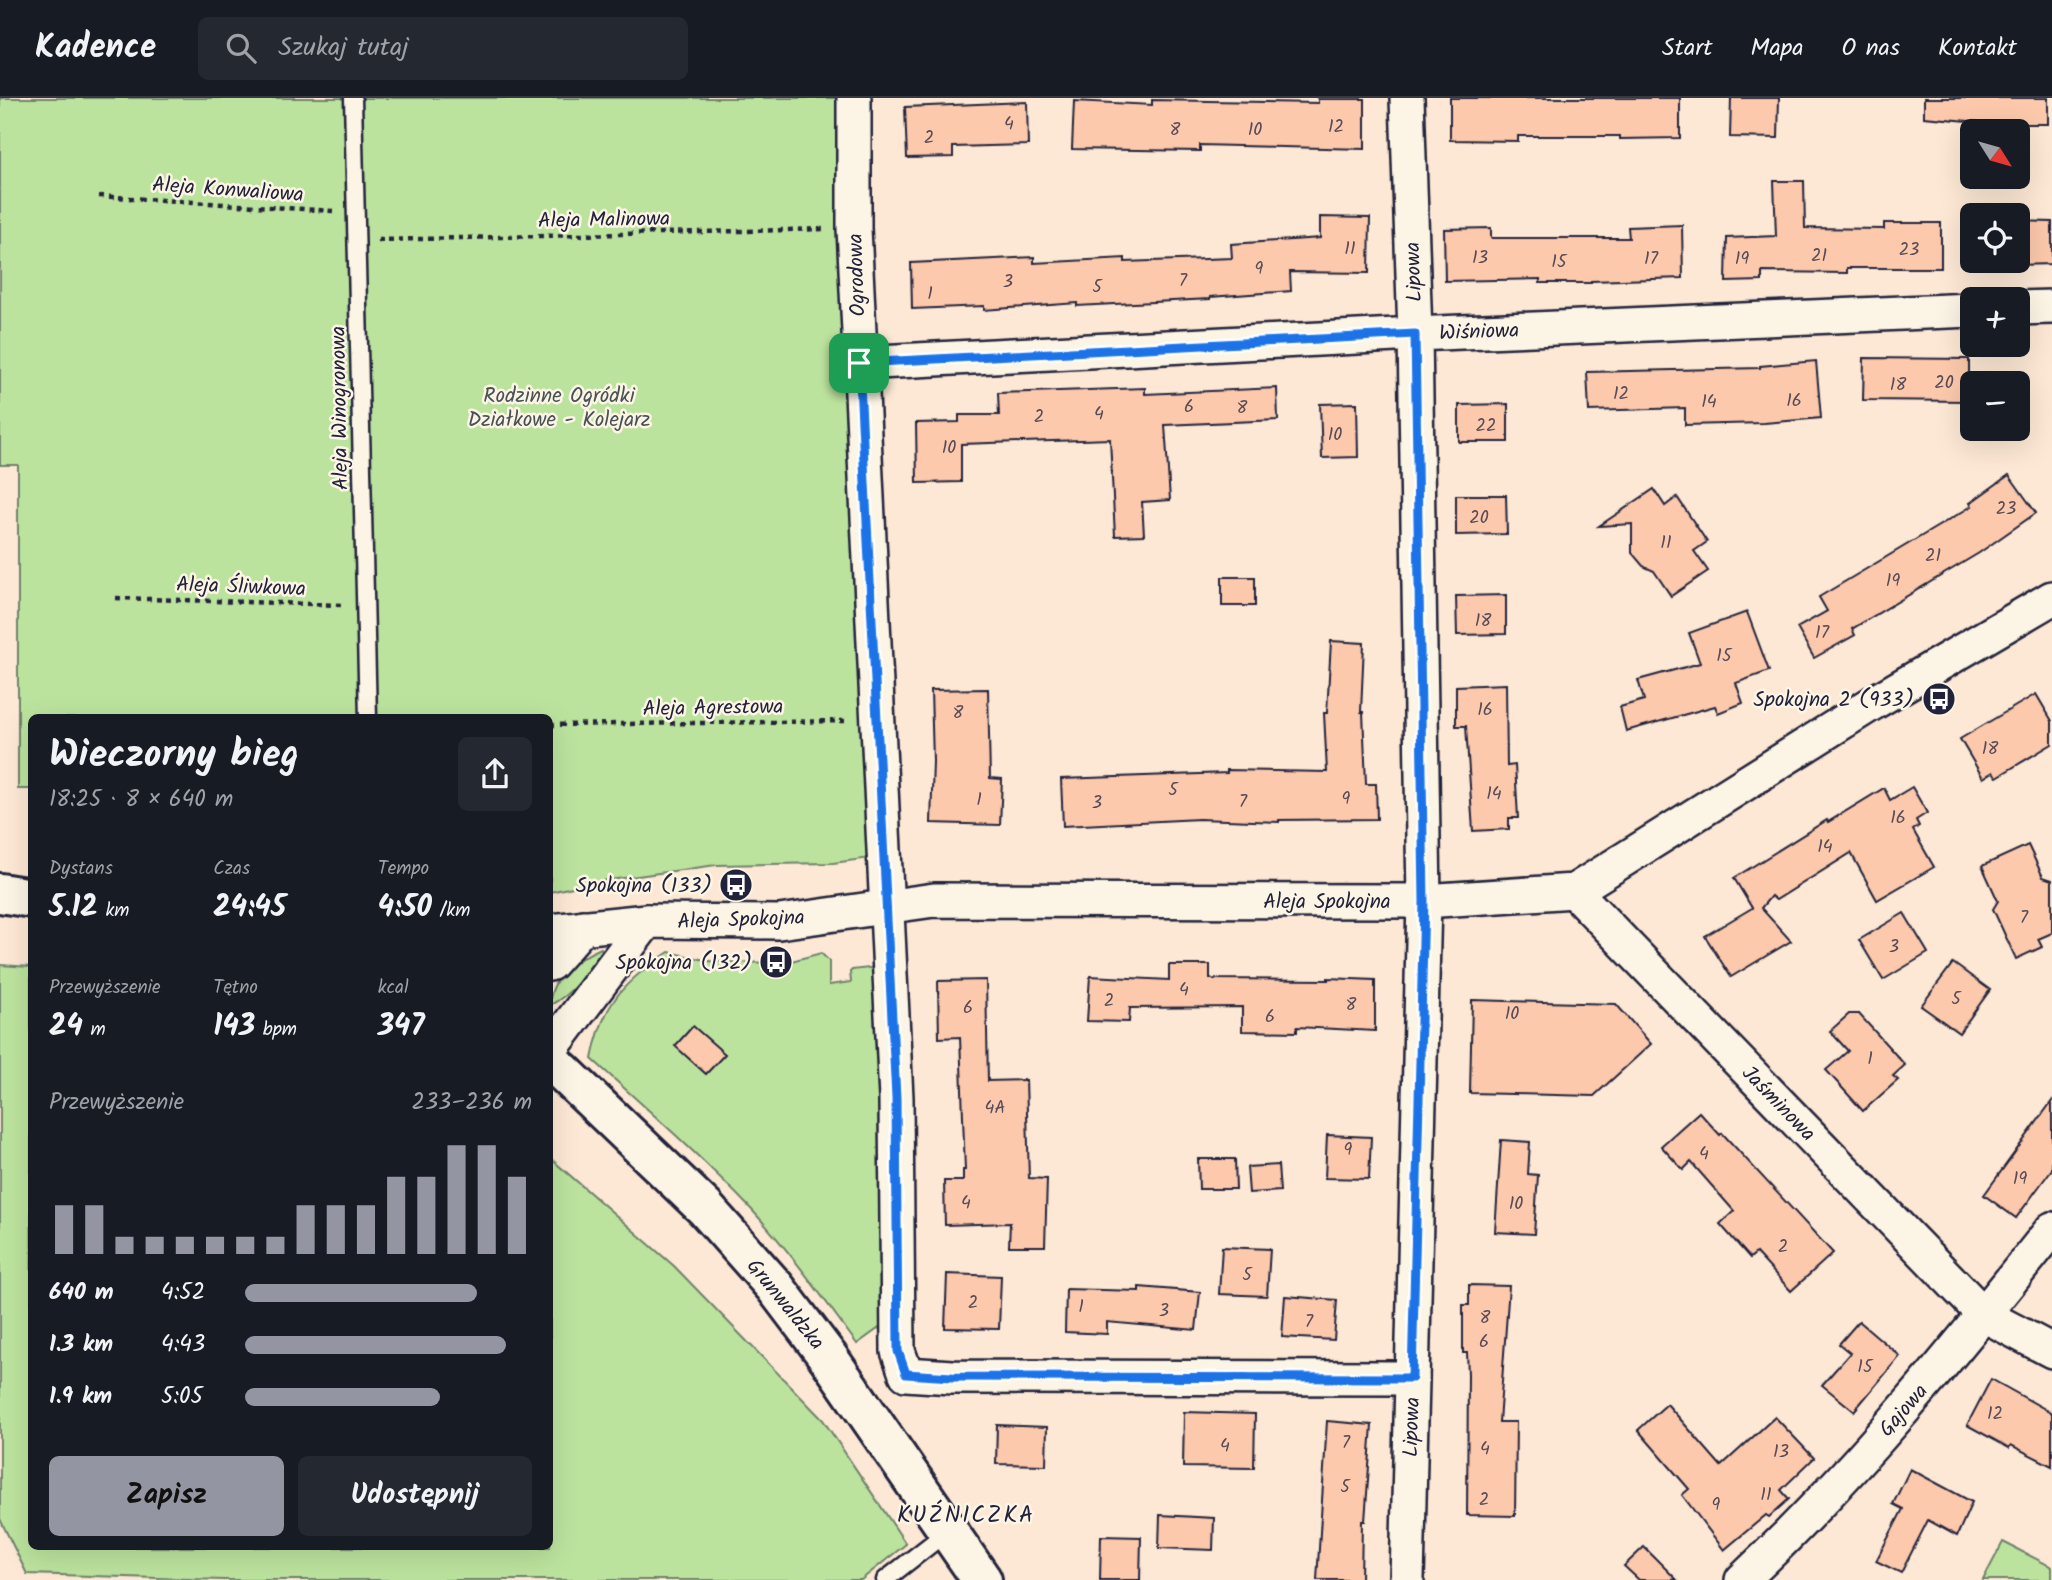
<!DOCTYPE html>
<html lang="pl">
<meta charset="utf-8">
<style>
body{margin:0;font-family:Kalam,sans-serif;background:#242831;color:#f1f3f6;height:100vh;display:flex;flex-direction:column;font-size:26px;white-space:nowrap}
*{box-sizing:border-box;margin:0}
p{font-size:23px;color:#9ea1a6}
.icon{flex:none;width:38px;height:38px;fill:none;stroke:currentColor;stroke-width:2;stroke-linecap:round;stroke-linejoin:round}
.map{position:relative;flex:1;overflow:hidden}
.details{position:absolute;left:28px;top:616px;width:525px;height:836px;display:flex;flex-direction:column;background:#171b24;border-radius:10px;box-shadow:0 7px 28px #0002}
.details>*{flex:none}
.needle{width:46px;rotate:127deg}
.tools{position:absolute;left:1960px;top:21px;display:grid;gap:14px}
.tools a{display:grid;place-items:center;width:70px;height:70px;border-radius:10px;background:#171b24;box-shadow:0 7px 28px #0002;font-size:35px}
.pin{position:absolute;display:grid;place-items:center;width:60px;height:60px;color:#fff;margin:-30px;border-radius:14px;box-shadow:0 4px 10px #0006}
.round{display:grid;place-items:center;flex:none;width:74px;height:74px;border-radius:10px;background:#242831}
.headline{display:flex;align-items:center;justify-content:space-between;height:119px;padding:0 21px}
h1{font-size:38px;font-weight:800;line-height:52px}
.metrics{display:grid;grid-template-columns:repeat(3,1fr);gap:10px;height:119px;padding:7px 21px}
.metrics div{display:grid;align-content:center}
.metrics b{font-size:30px;font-weight:800}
.metrics small{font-size:19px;font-weight:400}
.metrics p{font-size:19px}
.chart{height:196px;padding:14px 21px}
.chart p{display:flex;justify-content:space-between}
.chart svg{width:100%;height:126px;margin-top:7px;stroke:#9495a2;stroke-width:6}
.button{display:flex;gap:14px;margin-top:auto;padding:14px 21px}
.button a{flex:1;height:80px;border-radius:10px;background:#9495a2;color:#111;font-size:28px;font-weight:800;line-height:80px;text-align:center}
.button a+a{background:#242831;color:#f1f3f6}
ul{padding:0 21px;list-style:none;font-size:23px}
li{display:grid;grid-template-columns:112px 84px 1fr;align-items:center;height:52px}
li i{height:18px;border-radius:9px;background:#9495a2}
header{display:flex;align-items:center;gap:42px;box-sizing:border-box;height:98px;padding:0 35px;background:#171b24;border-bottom:2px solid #363941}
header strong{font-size:33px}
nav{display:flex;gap:38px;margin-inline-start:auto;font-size:24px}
.search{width:490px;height:63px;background:#242831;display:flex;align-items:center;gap:18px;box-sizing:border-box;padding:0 24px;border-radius:10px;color:#9ea1a6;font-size:26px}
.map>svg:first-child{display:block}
</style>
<header>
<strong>Kadence</strong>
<div class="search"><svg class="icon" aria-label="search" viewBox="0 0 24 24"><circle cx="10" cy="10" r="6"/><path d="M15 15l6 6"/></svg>Szukaj tutaj</div>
<nav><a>Start</a><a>Mapa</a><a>O nas</a><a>Kontakt</a></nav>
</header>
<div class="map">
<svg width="2052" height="1482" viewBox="0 0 2052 1482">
<rect width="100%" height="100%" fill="#fce8d4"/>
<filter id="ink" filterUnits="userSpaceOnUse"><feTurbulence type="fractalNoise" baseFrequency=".0143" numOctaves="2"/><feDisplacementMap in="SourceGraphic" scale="14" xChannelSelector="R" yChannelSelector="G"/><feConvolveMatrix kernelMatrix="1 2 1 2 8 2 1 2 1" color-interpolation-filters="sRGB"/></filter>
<g filter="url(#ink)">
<!-- green -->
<g fill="#bce39e" stroke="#6f826c" stroke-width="2">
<path d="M 0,0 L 856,0 L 871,760 L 833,765 L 716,767 L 595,784 L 550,794 L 550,620 L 32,620 L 31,691 L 18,691 L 18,367 L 0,367 Z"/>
<path d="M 601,850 L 602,852 C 588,873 573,896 550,907 C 549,879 578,860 601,850 Z"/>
<path d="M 669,854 L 714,864 L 784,865 L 821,855 L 829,863 L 829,887 L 851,884 L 850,874 L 852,872 L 877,869 L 886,1225 L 857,1246 C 823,1200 790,1153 751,1111 C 701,1058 646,1010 592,961 C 602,906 624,883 669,854 Z"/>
<path d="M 0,867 L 31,869 L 32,1449 L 550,1449 L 550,1060 L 674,1168 L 823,1322 L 906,1446 L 861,1482 L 223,1482 L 27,1476 L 0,1421 Z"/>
<path d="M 2003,1444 L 2052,1469 L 2052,1482 L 1983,1482 Z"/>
</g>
<!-- building -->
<g fill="#fcc9ac" stroke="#22223b" stroke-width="2">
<path d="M 1450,0 L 1680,0 L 1680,40 L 1620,41 L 1620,38 L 1518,38 L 1518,43 L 1450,42 Z"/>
<path d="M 1731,0 L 1779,0 L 1778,40 L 1730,39 Z"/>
<path d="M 1924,0 L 2048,0 L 2048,26 L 2002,26 L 1924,19 Z"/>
<path d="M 1318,1 L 1365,1 L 1365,51 L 1200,47 L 1200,53 L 1072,51 L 1074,3 L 1152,7 L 1152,2 L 1318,5 Z"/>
<path d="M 1027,4 L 1028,47 L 953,49 L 953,59 L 907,60 L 905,9 Z"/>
<path d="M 1774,83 L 1804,83 L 1805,130 L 1884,131 L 1884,125 L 1941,125 L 1941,170 L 1847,170 L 1847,175 L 1762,174 L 1762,183 L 1726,184 L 1727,140 L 1776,138 Z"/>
<path d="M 1320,119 L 1370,120 L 1369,175 L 1290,174 L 1291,193 L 1210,199 L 1210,201 L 1077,208 L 1077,205 L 984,212 L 984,208 L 912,211 L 911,165 L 1034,159 L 1034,165 L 1125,160 L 1125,164 L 1232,160 L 1231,146 L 1320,140 Z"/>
<path d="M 2018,123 L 2052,124 L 2052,166 L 2018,167 Z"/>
<path d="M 1682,127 L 1683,180 L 1591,183 L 1591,185 L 1540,185 L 1540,181 L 1445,183 L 1444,131 L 1491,130 L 1491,140 L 1629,140 L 1628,129 Z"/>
<path d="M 1864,260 L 1969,261 L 1969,303 L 1863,302 Z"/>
<path d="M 1816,263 L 1821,320 L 1764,325 L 1685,327 L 1685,310 L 1589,313 L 1587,274 L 1760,270 L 1760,268 Z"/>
<path d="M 1145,290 L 1145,296 L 1277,290 L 1278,322 L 1165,327 L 1170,402 L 1142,404 L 1144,437 L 1115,438 L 1110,341 L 961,346 L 961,384 L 917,385 L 916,325 L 959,324 L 959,317 L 999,317 L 998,295 Z"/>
<path d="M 1357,305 L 1358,359 L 1322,360 L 1320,306 Z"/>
<path d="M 1508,306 L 1508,344 L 1459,344 L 1459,307 Z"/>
<path d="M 2009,377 L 2036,415 L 1979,455 L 1852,531 L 1855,537 L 1814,560 L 1797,530 L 1827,513 L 1819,499 L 1972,408 L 1970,405 Z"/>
<path d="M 1654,391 L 1665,408 L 1677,399 L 1707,444 L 1694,453 L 1708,473 L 1671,498 L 1654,473 L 1643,468 L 1632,455 L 1632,426 L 1599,428 Z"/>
<path d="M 1456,397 L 1506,397 L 1507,436 L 1456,437 Z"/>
<rect x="1222" y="479" width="33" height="29"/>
<path d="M 1506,497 L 1506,536 L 1457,537 L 1456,498 Z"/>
<path d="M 1747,514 L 1769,573 L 1736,585 L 1743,605 L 1718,615 L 1715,608 L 1626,633 L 1620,609 L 1644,602 L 1638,582 L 1700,565 L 1689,535 Z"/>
<path d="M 1331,543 L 1364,545 L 1361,614 L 1363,614 L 1366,686 L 1376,686 L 1377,721 L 1279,722 L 1279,724 L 1199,721 L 1063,728 L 1061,681 L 1227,675 L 1227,672 L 1327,674 L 1324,615 L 1327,615 Z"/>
<path d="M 1506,586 L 1507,668 L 1515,667 L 1518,720 L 1509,720 L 1509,731 L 1473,733 L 1466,628 L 1456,628 L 1456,588 Z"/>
<path d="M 988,591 L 990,680 L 1002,681 L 1000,727 L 931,725 L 933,663 L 931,592 Z"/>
<path d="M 2036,596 L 2052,623 L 2052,646 L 1997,679 L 1993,674 L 1983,680 L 1960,641 Z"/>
<path d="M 1912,689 L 1927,715 L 1916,722 L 1919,728 L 1913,732 L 1934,769 L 1877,802 L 1851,755 L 1776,802 L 1771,798 L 1761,810 L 1791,843 L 1731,879 L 1705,838 L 1752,810 L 1734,780 L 1827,722 L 1828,724 L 1884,690 L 1890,702 Z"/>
<path d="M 2028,747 L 2043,779 L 2052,782 L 2052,835 L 2038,841 L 2042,849 L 2016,861 L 1993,811 L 1998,803 L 1982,768 Z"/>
<path d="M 1904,815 L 1928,855 L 1883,882 L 1859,842 Z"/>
<path d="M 1953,865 L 1990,892 L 1959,935 L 1921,908 Z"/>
<path d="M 1169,867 L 1210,867 L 1210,881 L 1328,882 L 1328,880 L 1375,882 L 1375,933 L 1297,929 L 1297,934 L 1242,933 L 1242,909 L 1130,910 L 1129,924 L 1087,923 L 1090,878 L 1169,882 Z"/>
<path d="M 986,882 L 988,983 L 1026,982 L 1029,1080 L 1047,1081 L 1045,1148 L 1009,1148 L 1010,1125 L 945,1127 L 944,1083 L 963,1083 L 963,1072 L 965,1072 L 960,939 L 939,940 L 938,883 Z"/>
<path d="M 1472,902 L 1616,906 L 1651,946 L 1594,998 L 1470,995 Z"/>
<path d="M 1849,916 L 1859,916 L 1905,967 L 1893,978 L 1898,982 L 1863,1013 L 1826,972 L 1848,953 L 1830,933 Z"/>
<path d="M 693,928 L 725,956 L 706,976 L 675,948 Z"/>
<path d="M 2052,1003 L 2052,1071 L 2016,1120 L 1984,1097 Z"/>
<path d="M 1699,1014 L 1720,1037 L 1722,1035 L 1833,1155 L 1791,1193 L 1756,1155 L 1750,1160 L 1720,1126 L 1734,1113 L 1691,1064 L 1683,1072 L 1661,1048 Z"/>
<path d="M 1327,1037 L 1371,1039 L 1369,1081 L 1325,1080 Z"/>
<path d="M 1501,1042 L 1530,1044 L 1528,1076 L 1538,1077 L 1534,1136 L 1495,1134 Z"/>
<path d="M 1198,1061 L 1235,1061 L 1236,1091 L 1199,1091 Z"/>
<path d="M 1278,1067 L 1280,1093 L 1249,1095 L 1247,1069 Z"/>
<path d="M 1222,1149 L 1270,1151 L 1267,1198 L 1219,1196 Z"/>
<path d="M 947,1176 L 1001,1178 L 999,1231 L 945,1230 Z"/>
<path d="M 1469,1187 L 1509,1188 L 1499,1324 L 1516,1324 L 1515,1418 L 1467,1417 L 1468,1276 L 1467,1255 L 1463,1255 L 1463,1207 L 1469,1207 Z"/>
<path d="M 1139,1189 L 1200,1194 L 1196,1232 L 1107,1224 L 1107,1236 L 1065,1234 L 1066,1191 L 1139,1193 Z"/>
<path d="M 1285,1198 L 1337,1202 L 1334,1242 L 1282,1239 Z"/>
<path d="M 1859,1223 L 1900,1258 L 1854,1313 L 1822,1287 L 1850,1255 L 1839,1246 Z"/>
<path d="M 1991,1281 L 2052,1315 L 2052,1368 L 2011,1347 L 2009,1350 L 1967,1327 Z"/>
<path d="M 1667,1306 L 1721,1368 L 1775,1319 L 1814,1360 L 1781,1392 L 1789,1401 L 1769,1419 L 1766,1417 L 1724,1452 L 1682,1397 L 1689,1391 L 1638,1332 Z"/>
<path d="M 1184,1314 L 1255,1316 L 1254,1370 L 1183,1369 Z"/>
<path d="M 1327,1323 L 1372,1327 L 1365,1423 L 1362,1423 L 1361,1482 L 1317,1482 Z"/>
<path d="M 997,1327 L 1047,1329 L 1046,1367 L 996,1366 Z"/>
<path d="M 1910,1371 L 1972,1404 L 1957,1438 L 1928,1422 L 1901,1475 L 1876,1463 L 1903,1411 L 1893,1406 Z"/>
<path d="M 1160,1417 L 1214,1420 L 1213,1452 L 1159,1450 Z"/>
<path d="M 1101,1438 L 1141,1439 L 1140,1482 L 1100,1482 Z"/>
<path d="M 1644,1449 L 1677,1482 L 1639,1482 L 1624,1468 Z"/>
</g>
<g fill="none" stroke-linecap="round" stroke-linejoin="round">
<defs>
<g id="lane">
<path d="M 353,0 L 368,620"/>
<path d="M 885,1482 L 948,1433"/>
</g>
<g id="street">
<path d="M 854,0 L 854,130 L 896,1000 L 898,1253 L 906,1276 L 952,1279 L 1412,1280"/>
<path d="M 2018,210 L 2052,209"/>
<path d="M 859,265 L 1415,236 L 1972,212"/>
<path d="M 1574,793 L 1984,1217 L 2052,1253"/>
<path d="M 550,833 L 647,823 L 779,824 L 934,802 L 1424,803 L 1574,793 L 1873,605 L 2052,500"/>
<path d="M 550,866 L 583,829"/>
<path d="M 550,952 L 647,823"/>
<path d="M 1407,1482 L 1424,803 L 1415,236 L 1407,0"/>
<path d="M 1742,1482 C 1856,1375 1955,1253 2052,1131"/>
</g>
<g id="secondary">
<path d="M 0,795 L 32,800"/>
<path d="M 550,963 L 562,973 L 705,1110 L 775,1189 L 828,1259 L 982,1482"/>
</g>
</defs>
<!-- lane casing -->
<use href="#lane" stroke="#22223b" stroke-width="21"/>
<!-- street casing -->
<use href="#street" stroke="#22223b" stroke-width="38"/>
<!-- secondary casing -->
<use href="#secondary" stroke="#22223b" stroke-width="44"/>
<!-- path -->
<g stroke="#22223b" stroke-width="4.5" stroke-dasharray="5 5" stroke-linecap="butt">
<path d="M 99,98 L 333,113"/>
<path d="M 378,142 L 824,131"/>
<path d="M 116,500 L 343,507"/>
<path d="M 550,627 L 846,623"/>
</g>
<!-- lane -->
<use href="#lane" stroke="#fcf5e5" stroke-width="16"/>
<!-- street -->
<use href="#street" stroke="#fcf5e5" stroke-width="33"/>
<!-- secondary -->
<use href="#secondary" stroke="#fcf5e5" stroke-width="38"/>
</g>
</g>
<g fill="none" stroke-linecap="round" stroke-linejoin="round" filter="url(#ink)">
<defs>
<path id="route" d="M 1415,236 L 1424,803 L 1412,1280 L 952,1279 L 906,1276 L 898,1253 L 896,1000 L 859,265 Z"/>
</defs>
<!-- route casing -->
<use href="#route" stroke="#fff" stroke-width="14"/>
<!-- route -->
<use href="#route" stroke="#1a73e8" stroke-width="9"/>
</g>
<!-- icons -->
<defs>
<symbol id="bus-disc" viewBox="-11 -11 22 22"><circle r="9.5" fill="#22223b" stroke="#fcf5e5"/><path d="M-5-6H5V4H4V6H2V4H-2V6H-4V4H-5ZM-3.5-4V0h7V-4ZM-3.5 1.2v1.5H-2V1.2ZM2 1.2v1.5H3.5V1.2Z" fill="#fff"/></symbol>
</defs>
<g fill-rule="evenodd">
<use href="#bus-disc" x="1920" y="582" width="38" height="38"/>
<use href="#bus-disc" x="717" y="768" width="38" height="38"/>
<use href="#bus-disc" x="757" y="845" width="38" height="38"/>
</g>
<g text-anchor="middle" stroke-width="5" stroke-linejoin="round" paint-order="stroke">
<!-- number labels -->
<g font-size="18" fill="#584c57">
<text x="1009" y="31">4</text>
<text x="1336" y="34">12</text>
<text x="1175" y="37">8</text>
<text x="1255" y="37">10</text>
<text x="929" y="45">2</text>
<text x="1350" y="156">11</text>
<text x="1909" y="157">23</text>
<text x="1819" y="163">21</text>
<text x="1480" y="165">13</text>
<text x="1651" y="166">17</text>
<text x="1742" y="166">19</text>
<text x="1559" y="169">15</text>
<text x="1259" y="176">9</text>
<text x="1183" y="188">7</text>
<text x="1008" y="189">3</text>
<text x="1097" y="194">5</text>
<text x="930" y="201">1</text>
<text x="1944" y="290">20</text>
<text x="1898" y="292">18</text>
<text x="1621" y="301">12</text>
<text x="1794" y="308">16</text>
<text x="1709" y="309">14</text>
<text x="1189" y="314">6</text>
<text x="1242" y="315">8</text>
<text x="1099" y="321">4</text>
<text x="1039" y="324">2</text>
<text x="1486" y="333">22</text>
<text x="1335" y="342">10</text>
<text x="949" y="355">10</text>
<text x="2006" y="416">23</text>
<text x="1479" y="425">20</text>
<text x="1666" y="450">11</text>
<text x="1933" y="463">21</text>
<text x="1893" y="488">19</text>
<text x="1483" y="528">18</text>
<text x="1822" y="540">17</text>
<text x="1724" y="563">15</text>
<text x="1485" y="617">16</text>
<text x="958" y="620">8</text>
<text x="1990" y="656">18</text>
<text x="1173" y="697">5</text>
<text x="1494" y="701">14</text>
<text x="1346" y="706">9</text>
<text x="979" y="707">1</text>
<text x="1243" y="709">7</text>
<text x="1097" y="710">3</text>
<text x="1898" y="725">16</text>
<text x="1825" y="754">14</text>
<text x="2024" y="825">7</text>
<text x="1894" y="854">3</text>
<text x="1184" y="897">4</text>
<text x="1956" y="906">5</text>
<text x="1109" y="908">2</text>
<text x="1351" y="912">8</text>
<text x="968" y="915">6</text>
<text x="1512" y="921">10</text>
<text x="1270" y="924">6</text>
<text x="1870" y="966">1</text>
<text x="995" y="1015">4A</text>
<text x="1348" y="1057">9</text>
<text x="1704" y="1061">4</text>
<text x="2020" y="1086">19</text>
<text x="966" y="1110">4</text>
<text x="1516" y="1111">10</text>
<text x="1783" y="1154">2</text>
<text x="1247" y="1182">5</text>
<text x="973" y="1210">2</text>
<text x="1081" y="1214">1</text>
<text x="1164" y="1218">3</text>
<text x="1485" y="1225">8</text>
<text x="1309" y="1229">7</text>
<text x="1484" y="1249">6</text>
<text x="1865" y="1274">15</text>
<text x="1995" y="1321">12</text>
<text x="1346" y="1350">7</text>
<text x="1225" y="1353">4</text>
<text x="1485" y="1356">4</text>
<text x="1781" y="1359">13</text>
<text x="1345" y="1394">5</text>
<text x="1766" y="1402">11</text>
<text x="1484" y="1407">2</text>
<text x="1716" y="1412">9</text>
</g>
<!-- street labels -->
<g font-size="21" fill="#22223b" stroke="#fcf5e5">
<text transform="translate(228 91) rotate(4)" y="7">Aleja Konwaliowa</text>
<text transform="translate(604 121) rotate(-1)" y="7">Aleja Malinowa</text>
<text transform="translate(1413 174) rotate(-92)" y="7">Lipowa</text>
<text transform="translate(856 177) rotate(-92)" y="7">Ogrodowa</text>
<text transform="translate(1479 233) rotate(-2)" y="7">Wiśniowa</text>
<text transform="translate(339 310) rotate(-91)" y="7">Aleja Winogronowa</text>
<text transform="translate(241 488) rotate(2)" y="7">Aleja Śliwkowa</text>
<text transform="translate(713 609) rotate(-1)" y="7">Aleja Agrestowa</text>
<text x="1327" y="810">Aleja Spokojna</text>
<text transform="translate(741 821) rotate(-2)" y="7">Aleja Spokojna</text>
<text transform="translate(1779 1005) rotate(46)" y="7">Jaśminowa</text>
<text transform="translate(786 1206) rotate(51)" y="7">Grunwaldzka</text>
<text transform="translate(1903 1312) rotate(-49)" y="7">Gajowa</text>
<text transform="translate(1411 1329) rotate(-88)" y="7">Lipowa</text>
</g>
<!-- park labels -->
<g font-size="21" fill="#485254" stroke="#fcf5e5">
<text x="559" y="304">Rodzinne Ogródki<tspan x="559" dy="24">Działkowe - Kolejarz</tspan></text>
</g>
<!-- poi labels -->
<g font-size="21" fill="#22223b" stroke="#fcf5e5" text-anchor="end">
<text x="1914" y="608">Spokojna 2 (933)</text>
<text x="712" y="794">Spokojna (133)</text>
<text x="752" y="871">Spokojna (132)</text>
</g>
<!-- neighbourhood labels -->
<g font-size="23" letter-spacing="2" fill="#22223b" stroke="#fcf5e5">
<text x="966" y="1424">KUŹNICZKA</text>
</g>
</g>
</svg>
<div class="tools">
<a><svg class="needle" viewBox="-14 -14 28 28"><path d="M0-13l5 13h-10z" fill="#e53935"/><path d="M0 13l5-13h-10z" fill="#9ea1a6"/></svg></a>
<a><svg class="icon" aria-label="locate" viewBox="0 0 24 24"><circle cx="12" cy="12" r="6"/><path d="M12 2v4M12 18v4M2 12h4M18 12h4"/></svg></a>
<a>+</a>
<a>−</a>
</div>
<div class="pin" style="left:859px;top:265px;background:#1e9e55"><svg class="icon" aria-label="arrive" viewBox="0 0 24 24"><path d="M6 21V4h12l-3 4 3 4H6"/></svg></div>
<section class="details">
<div class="headline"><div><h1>Wieczorny bieg</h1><p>18:25 · 8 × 640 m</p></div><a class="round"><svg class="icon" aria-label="share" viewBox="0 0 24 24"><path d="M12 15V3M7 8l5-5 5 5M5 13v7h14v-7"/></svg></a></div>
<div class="metrics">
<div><p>Dystans</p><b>5.12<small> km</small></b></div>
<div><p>Czas</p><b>24:45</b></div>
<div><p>Tempo</p><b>4:50<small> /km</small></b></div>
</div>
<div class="metrics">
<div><p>Przewyższenie</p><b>24<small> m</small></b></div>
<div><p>Tętno</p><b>143<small> bpm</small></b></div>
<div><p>kcal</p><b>347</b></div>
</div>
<div class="chart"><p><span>Przewyższenie</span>233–236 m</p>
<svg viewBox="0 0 160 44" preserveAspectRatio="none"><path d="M5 44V27M15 44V27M25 44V38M35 44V38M45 44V38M55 44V38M65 44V38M75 44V38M85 44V27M95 44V27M105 44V27M115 44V17M125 44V17M135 44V6M145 44V6M155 44V17"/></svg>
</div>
<ul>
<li><b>640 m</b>4:52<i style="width:81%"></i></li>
<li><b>1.3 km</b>4:43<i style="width:91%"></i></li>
<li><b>1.9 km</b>5:05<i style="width:68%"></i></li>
</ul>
<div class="button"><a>Zapisz</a><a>Udostępnij</a></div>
</section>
</div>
